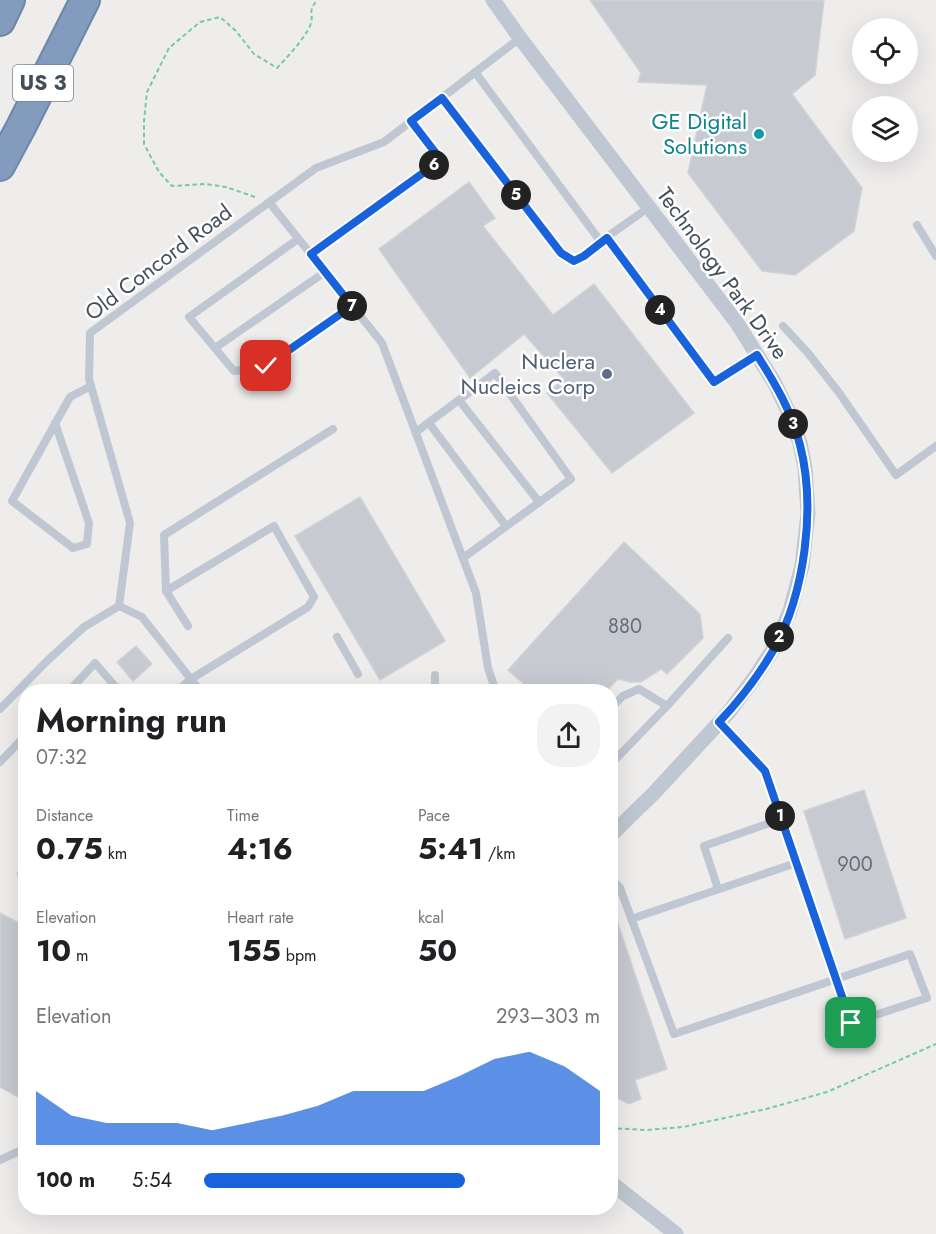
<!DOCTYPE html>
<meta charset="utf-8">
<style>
body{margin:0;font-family:Jost,sans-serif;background:#f2f2f2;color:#202124;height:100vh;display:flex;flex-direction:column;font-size:22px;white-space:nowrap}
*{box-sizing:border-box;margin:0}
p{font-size:20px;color:#757577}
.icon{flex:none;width:33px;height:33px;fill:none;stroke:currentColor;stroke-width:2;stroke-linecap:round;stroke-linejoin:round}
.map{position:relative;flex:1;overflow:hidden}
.sheet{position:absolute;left:18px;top:684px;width:600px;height:531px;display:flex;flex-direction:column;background:#fff;border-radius:24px;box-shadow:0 6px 24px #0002}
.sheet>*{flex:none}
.tools{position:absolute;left:852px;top:18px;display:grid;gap:12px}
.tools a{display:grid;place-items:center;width:66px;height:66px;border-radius:50%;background:#fff;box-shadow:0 6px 24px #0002;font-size:30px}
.pin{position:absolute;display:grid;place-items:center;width:51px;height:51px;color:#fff;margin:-26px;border-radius:12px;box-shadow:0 3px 9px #0006}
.km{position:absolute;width:30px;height:30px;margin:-15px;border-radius:50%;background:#222;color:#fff;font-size:16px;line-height:30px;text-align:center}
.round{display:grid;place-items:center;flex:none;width:63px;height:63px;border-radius:24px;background:#f2f2f2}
.summary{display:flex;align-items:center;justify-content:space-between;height:102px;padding:0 18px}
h1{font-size:33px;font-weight:700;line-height:45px}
.figures{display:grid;grid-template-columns:repeat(3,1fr);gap:9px;height:102px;padding:6px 18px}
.figures div{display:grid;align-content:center}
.figures b{font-size:30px;font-weight:700}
.figures small{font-size:16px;font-weight:400}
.figures p{font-size:16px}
.chart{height:168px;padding:12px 18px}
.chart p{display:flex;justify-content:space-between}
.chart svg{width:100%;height:108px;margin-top:6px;fill:#1862dc;opacity:.7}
ul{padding:0 18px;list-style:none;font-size:20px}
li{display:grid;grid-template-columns:96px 72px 1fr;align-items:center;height:45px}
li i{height:15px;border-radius:8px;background:#1862dc}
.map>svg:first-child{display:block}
</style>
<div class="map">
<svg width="936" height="1234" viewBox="0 0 936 1234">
<rect width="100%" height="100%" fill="#efecec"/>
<!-- building -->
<g fill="#c8cad2" stroke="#d0d2d8" stroke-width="1.5">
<path d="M 590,0 L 824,0 L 815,75 L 792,94 L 862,188 L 854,231 L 795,275 L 762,271 L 688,173 L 707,85 L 638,82 L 641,73 Z"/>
<path d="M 469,182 L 495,218 L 483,226 L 553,315 L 594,284 L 694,413 L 612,473 L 547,393 L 564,379 L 524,334 L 470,378 L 379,249 Z"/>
<path d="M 360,497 L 445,641 L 380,680 L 295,536 Z"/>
<path d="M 624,542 L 700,614 L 703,638 L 667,674 L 661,669 L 641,682 L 630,682 L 618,679 L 605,692 L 533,692 L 508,670 Z"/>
<path d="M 136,646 L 152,664 L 133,681 L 117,662 Z"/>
<path d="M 864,790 L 906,918 L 845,939 L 804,811 Z"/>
<path d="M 610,909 L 613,909 L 667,1069 L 635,1080 L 641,1099 L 629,1104 L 610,1094 Z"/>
<path d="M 0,913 L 26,927 L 26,1088 L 20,1098 L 0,1087 Z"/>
</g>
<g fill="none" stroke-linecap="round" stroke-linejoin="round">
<defs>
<g id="motorway">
<path d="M 0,21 L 10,0"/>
<path d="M 0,166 L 21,127 L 85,0"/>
</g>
</defs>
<!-- motorway casing -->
<use href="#motorway" stroke="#6e86a7" stroke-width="32"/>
<!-- path -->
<g stroke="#71cba4" stroke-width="2" stroke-dasharray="4.5 3" stroke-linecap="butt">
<path d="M 255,197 L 226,187 L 206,184 L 172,186 L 159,172 L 144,144 L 144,121 L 147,92 L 169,48 L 200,22 L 220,17 L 236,31 L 254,54 L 277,68 C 289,55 302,42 310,26 C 315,15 306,11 318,0"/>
<path d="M 610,1128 L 646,1130 L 683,1127 L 766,1109 L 827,1092 L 936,1044"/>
</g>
<!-- service -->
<g stroke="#bfc7d2" stroke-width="8">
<path d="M 442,98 L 561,253 L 574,261 L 584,256 L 601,242 L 475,72"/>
<path d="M 269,202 L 382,343 L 476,593 L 488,668 L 496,692"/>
<path d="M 917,225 L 936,256"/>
<path d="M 607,238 L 714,382 L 757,355"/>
<path d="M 298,239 L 189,317 L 234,371 L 266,366 L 352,306"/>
<path d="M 604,239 L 648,208"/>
<path d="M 311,254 L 441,160 L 411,121"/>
<path d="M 783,326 L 808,353 L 840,394 L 896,475 L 936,446"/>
<path d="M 215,348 L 325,272"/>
<path d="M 459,400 L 539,502"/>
<path d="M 55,423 L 89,523 L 87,544 L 73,548 L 12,501 L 70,397 L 91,386"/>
<path d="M 429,423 L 506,526"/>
<path d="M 416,432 L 495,373 L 571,479 L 463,558"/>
<path d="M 166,591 L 164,535 L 333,429"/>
<path d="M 119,606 L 130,523 L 89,379 L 90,333 L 316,168 L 384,142 L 520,38"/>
<path d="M 119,606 L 142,617 L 201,692"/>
<path d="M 337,637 L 358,674"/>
<path d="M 435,675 L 435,692"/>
<path d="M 68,692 L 95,663 L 120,692"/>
<path d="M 176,692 L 191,679 L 308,607 L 314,597 L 274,526 L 166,591 L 188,626"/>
<path d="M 0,709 L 47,661 L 84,627 L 119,606"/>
<path d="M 610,709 L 623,696 L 639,689 L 667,706 L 728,638"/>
<path d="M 0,762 L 26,735"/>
<path d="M 610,765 L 667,706"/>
<path d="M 21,874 L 26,875"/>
<path d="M 610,877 L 620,888 L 674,1034 L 910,954 L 927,998 L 851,1023 L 765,771 L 719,722"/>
<path d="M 718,889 L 704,846 L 781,819"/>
<path d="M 631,919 L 796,863"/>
<path d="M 0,1160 L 26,1148"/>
</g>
<!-- minor -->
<g stroke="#bfc7d2" stroke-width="15">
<path d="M 493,0 L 520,38 L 737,323 L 774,382 L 790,415 L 800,443 L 805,468 L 808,513 L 802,566 L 790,611 L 774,648 L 755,677 L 729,712 L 654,793 L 610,836"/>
<path d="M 610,1182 L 676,1234"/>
</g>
<!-- motorway -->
<use href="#motorway" stroke="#839bbc" stroke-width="28"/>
</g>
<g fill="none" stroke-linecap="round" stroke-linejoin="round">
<defs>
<path id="route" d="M 266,366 L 352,306 L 311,254 L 441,160 L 411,121 L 442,98 L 561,253 L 574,261 L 584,256 L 607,238 L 714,382 L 757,355 C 775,383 792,412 800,445 C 816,507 805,593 774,649 C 759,675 740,700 719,722 L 765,771 L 851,1023"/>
</defs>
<!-- route casing -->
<use href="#route" stroke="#fff" stroke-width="12"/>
<!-- route -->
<use href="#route" stroke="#1862dc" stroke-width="8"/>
</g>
<!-- markers -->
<circle fill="#0f9aa8" stroke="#fff" stroke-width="2" cx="759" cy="134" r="6"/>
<circle fill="#5c6f8a" stroke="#fff" stroke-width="2" cx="607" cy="374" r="6"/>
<g text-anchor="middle" stroke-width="5" stroke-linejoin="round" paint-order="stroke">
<!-- number labels -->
<g font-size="20" fill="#656d77">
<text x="625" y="633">880</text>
<text x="855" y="871">900</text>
</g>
<!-- shield labels -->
<rect fill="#fff" stroke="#7c838b" stroke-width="1.5" x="13" y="65" width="60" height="36" rx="4.5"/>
<g font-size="21" font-weight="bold" fill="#444e59">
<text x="43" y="90">US 3</text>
</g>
<!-- culture labels -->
<g font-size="22" fill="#0d838f" stroke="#fff" text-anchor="end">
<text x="747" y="129">GE Digital<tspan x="747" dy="25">Solutions</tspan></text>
</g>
<!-- street labels -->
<g font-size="22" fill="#444e59" stroke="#fff">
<text transform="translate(158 262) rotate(-37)" y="8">Old Concord Road</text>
<text transform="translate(723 273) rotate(54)" y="8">Technology Park Drive</text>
</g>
<!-- service labels -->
<g font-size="22" fill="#4e5e75" stroke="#fff" text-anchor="end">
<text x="595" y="369">Nuclera<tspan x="595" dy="25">Nucleics Corp</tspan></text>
</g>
</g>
</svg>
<div class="tools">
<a><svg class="icon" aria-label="locate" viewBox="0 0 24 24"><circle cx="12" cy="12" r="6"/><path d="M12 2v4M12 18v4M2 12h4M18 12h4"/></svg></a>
<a><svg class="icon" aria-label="layers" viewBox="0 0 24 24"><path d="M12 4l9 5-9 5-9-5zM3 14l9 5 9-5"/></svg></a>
</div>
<div class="pin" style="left:851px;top:1023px;background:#1e9e55"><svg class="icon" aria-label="arrive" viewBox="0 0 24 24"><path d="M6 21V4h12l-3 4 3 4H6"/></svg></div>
<div class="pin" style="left:266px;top:366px;background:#d93025"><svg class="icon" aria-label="check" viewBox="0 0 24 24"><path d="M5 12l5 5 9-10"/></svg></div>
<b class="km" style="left:780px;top:816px">1</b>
<b class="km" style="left:779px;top:637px">2</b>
<b class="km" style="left:793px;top:424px">3</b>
<b class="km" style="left:660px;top:310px">4</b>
<b class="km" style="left:516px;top:195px">5</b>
<b class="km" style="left:434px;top:165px">6</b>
<b class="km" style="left:352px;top:306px">7</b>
<section class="sheet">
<div class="summary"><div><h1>Morning run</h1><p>07:32</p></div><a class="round"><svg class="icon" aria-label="share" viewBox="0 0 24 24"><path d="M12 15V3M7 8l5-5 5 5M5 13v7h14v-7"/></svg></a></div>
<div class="figures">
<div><p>Distance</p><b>0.75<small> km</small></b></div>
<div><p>Time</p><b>4:16</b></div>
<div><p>Pace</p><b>5:41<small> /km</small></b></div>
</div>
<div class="figures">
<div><p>Elevation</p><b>10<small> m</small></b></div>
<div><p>Heart rate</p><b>155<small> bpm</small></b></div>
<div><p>kcal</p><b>50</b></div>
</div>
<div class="chart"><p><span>Elevation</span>293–303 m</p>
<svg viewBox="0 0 160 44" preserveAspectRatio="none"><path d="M0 44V22L10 32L20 35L30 35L40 35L50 38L60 35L70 32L80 28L90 22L100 22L110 22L120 16L130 9L140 6L150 12L160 22V44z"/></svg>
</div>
<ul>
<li><b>100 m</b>5:54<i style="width:66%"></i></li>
</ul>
</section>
</div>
